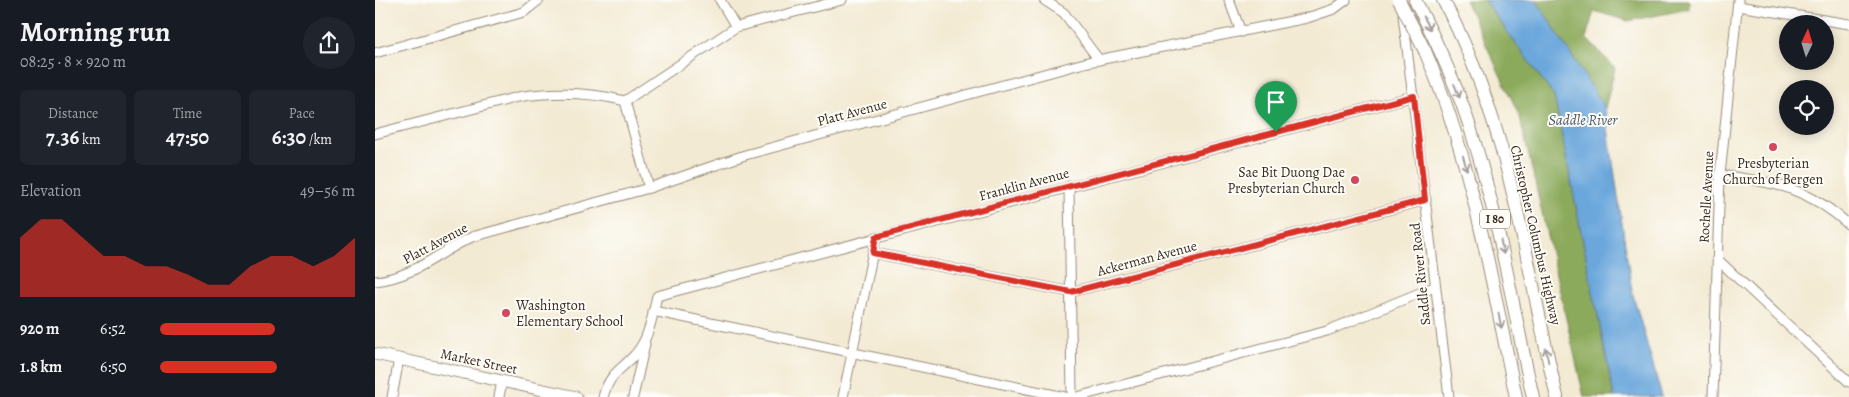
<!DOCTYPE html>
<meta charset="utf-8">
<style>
body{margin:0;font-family:Alegreya,serif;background:#20242c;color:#f1f3f6;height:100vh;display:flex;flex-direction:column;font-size:19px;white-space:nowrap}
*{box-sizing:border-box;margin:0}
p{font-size:16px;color:#9ea1a6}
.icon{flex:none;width:28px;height:28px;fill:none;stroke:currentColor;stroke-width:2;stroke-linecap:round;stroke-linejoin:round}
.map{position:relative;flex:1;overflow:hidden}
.side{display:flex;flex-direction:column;background:#171b24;width:375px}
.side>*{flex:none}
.needle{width:32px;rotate:4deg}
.controls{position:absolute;left:1404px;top:15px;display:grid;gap:10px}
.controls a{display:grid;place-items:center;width:55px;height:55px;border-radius:50%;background:#171b24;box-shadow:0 2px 12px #0003;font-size:25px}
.pin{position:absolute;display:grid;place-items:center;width:42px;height:42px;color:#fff;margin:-51px -21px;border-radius:50% 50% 50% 0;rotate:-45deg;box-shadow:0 0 5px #0007}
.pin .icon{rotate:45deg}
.round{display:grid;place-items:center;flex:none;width:52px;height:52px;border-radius:26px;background:#20242c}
.head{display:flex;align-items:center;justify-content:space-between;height:85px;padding:0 20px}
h1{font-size:28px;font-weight:700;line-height:38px}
.figures{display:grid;grid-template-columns:repeat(3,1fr);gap:8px;height:85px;padding:5px 20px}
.figures div{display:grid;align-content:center;border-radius:8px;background:#20242c;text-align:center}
.figures b{font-size:21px;font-weight:700}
.figures small{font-size:14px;font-weight:400}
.figures p{font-size:14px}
.chart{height:140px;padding:10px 20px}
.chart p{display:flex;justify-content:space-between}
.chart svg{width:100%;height:90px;margin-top:5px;fill:#d93025;opacity:.7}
ul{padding:0 20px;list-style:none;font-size:16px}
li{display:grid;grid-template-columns:80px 60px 1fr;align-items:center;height:38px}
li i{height:12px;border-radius:6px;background:#d93025}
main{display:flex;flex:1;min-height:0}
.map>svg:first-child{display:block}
</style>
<main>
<section class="side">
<div class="head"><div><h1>Morning run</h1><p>08:25 · 8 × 920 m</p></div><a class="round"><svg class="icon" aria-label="share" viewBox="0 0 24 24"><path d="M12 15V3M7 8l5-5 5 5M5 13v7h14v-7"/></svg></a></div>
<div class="figures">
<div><p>Distance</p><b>7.36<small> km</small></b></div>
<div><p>Time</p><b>47:50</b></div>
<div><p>Pace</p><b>6:30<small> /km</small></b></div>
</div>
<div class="chart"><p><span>Elevation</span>49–56 m</p>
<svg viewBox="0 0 160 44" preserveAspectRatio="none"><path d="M0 44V15L10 6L20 6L30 15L40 24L50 24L60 29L70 29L80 33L90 38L100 38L110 29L120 24L130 24L140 29L150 24L160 15V44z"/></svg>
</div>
<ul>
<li><b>920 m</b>6:52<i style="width:59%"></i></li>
<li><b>1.8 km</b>6:50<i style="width:60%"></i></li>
</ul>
</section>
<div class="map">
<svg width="1474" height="397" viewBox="0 0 1474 397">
<rect width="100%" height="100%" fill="#fdfcf7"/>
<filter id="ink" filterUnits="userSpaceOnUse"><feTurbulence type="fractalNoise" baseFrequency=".02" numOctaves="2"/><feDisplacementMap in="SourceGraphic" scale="10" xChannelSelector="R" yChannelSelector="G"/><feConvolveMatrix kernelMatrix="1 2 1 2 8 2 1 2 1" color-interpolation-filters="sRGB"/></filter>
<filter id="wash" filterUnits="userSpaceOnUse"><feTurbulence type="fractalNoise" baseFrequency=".0096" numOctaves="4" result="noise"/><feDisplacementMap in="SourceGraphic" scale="20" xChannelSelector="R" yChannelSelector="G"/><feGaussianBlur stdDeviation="1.12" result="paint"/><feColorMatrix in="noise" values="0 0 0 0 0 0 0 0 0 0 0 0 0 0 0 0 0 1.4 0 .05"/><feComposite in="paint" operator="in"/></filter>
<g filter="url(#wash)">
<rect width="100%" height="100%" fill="#f3ead3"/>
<!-- forest -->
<g fill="#8caa5c" stroke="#646a3d">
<path d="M 1090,0 L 1109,0 L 1179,96 L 1239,397 L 1209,397 L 1145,117 Z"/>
<path d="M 1156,0 L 1314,0 L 1314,9 L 1253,21 L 1219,11 L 1211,38 L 1240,68 L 1230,108 Z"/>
</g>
<!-- water -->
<path fill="#6ca7dc" stroke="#54687d" d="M 1109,0 L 1161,0 L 1230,108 L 1257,291 L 1287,397 L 1239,397 L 1179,96 Z"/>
</g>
<g filter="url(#ink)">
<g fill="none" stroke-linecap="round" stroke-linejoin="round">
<defs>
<g id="minor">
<path d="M 345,0 L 361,27"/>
<path d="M 669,0 L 689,13 L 724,60"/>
<path d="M 854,0 L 866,32"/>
<path d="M 1363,6 L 1474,24"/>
<path d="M 1028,15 L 1074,397"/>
<path d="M 0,53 L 149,12 L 164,0"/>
<path d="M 250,101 L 274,188"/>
<path d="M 0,134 L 143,97 C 180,91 214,92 250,101 L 361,27 L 467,0"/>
<path d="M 1345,175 C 1400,183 1431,186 1474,225"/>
<path d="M 694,186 L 697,397"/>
<path d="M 498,253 L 696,292 L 1051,200"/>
<path d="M 1342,259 L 1474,382"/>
<path d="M 0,281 C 40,277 62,253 97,237 L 274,188 L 370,155 L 713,62 L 932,18 L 959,9 L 971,0"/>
<path d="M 278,311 L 690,397"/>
<path d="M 17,397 L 24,359"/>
<path d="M 124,397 L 127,381"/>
<path d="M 228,397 C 236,368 251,369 265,348 C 275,333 278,313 282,296 L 1039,96"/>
<path d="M 258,397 L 270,344"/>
<path d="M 468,397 L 501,237"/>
<path d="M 702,397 L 952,331 L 1059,287"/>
<path d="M 1338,397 L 1345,175 L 1363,0"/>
</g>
<path id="major" d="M 0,354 L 201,397"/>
<g id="highway">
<path d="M 1040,0 C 1063,44 1084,89 1098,137 C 1125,222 1138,310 1158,397"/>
<path d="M 1068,0 C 1137,129 1149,259 1182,397"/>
<path d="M 1050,51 C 1098,162 1116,280 1141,397"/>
</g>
</defs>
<!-- minor casing -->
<use href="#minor" stroke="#978a78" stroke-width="11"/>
<!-- major casing -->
<use href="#major" stroke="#978a78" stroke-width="13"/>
<!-- highway casing -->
<use href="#highway" stroke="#978a78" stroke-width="14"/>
<!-- minor -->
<use href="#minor" stroke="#fff" stroke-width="9"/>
<!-- major -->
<use href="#major" stroke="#fff" stroke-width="11"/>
<!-- highway -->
<use href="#highway" stroke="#fff" stroke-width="12"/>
<defs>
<path id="highway-bridge" d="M 1024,0 L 1050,51"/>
</defs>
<!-- highway-bridge casing -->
<use href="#highway-bridge" stroke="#978a78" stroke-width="14" stroke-linecap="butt"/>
<!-- highway-bridge -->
<use href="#highway-bridge" stroke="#fff" stroke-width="12"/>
</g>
<!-- one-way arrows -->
<defs><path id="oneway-shaft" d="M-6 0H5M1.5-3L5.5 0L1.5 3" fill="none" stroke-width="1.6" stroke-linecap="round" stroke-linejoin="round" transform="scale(1.25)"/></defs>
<g stroke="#a79f9a">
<use href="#oneway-shaft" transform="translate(1052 23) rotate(63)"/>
<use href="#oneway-shaft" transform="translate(1082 91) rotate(68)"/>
<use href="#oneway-shaft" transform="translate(1090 163) rotate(74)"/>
<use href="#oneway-shaft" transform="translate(1127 247) rotate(78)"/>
<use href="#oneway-shaft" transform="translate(1125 321) rotate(78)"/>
<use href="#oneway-shaft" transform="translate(1172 355) rotate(-101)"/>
</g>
</g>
<g fill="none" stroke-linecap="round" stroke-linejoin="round" filter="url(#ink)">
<defs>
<path id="route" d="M 1039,96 L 1050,200 L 696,292 L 498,253 L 501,237 Z"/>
</defs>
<!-- route casing -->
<use href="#route" stroke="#fff" stroke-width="10"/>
<!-- route -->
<use href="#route" stroke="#d93025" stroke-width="6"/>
</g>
<!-- markers -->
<g fill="#d1495b" stroke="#fdfcf7" stroke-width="2">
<circle cx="1398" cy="147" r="5"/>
<circle cx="980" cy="180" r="5"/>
<circle cx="131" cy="313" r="5"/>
</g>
<g text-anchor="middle" stroke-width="4" stroke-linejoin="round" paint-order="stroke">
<!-- shield labels -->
<rect fill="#fdfcf7" stroke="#75695f" stroke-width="1" x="1105" y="209.5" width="30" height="19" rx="4"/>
<g font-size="12" font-weight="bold" fill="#3b2a1e">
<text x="1120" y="223">I 80</text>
</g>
<!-- street labels -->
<g font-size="14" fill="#3b2a1e" stroke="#fdfcf7">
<text transform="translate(477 112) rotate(-15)" y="5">Platt Avenue</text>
<text transform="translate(649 184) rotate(-15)" y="5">Franklin Avenue</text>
<text transform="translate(1331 197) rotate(-87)" y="5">Rochelle Avenue</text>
<text transform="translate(1161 235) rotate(77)" y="5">Christopher Columbus Highway</text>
<text transform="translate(60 243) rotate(-28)" y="5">Platt Avenue</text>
<text transform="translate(772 258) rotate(-15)" y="5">Ackerman Avenue</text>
<text transform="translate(1045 274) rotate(-96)" y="5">Saddle River Road</text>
<text transform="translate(104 361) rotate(12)" y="5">Market Street</text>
</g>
<!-- poi labels -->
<g font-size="14" fill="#3b2a1e" stroke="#fdfcf7">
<text x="1398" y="168">Presbyterian<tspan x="1398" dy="16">Church of Bergen</tspan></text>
<text x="970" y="177" text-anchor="end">Sae Bit Duong Dae<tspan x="970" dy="16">Presbyterian Church</tspan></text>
<text x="141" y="310" text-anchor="start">Washington<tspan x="141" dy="16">Elementary School</tspan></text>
</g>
<!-- water labels -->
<g font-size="15" font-style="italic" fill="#4f5c6a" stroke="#fdfcf7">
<text x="1208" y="125">Saddle River</text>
</g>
</g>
</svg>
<div class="controls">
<a><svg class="needle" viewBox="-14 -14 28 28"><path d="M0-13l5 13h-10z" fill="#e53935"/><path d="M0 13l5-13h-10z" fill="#9ea1a6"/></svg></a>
<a><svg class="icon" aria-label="locate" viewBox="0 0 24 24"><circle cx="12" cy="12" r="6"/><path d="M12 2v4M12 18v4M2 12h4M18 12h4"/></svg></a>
</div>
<div class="pin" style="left:901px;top:132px;background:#1e9e55"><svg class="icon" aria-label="arrive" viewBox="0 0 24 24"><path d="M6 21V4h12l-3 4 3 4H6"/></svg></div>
</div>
</main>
